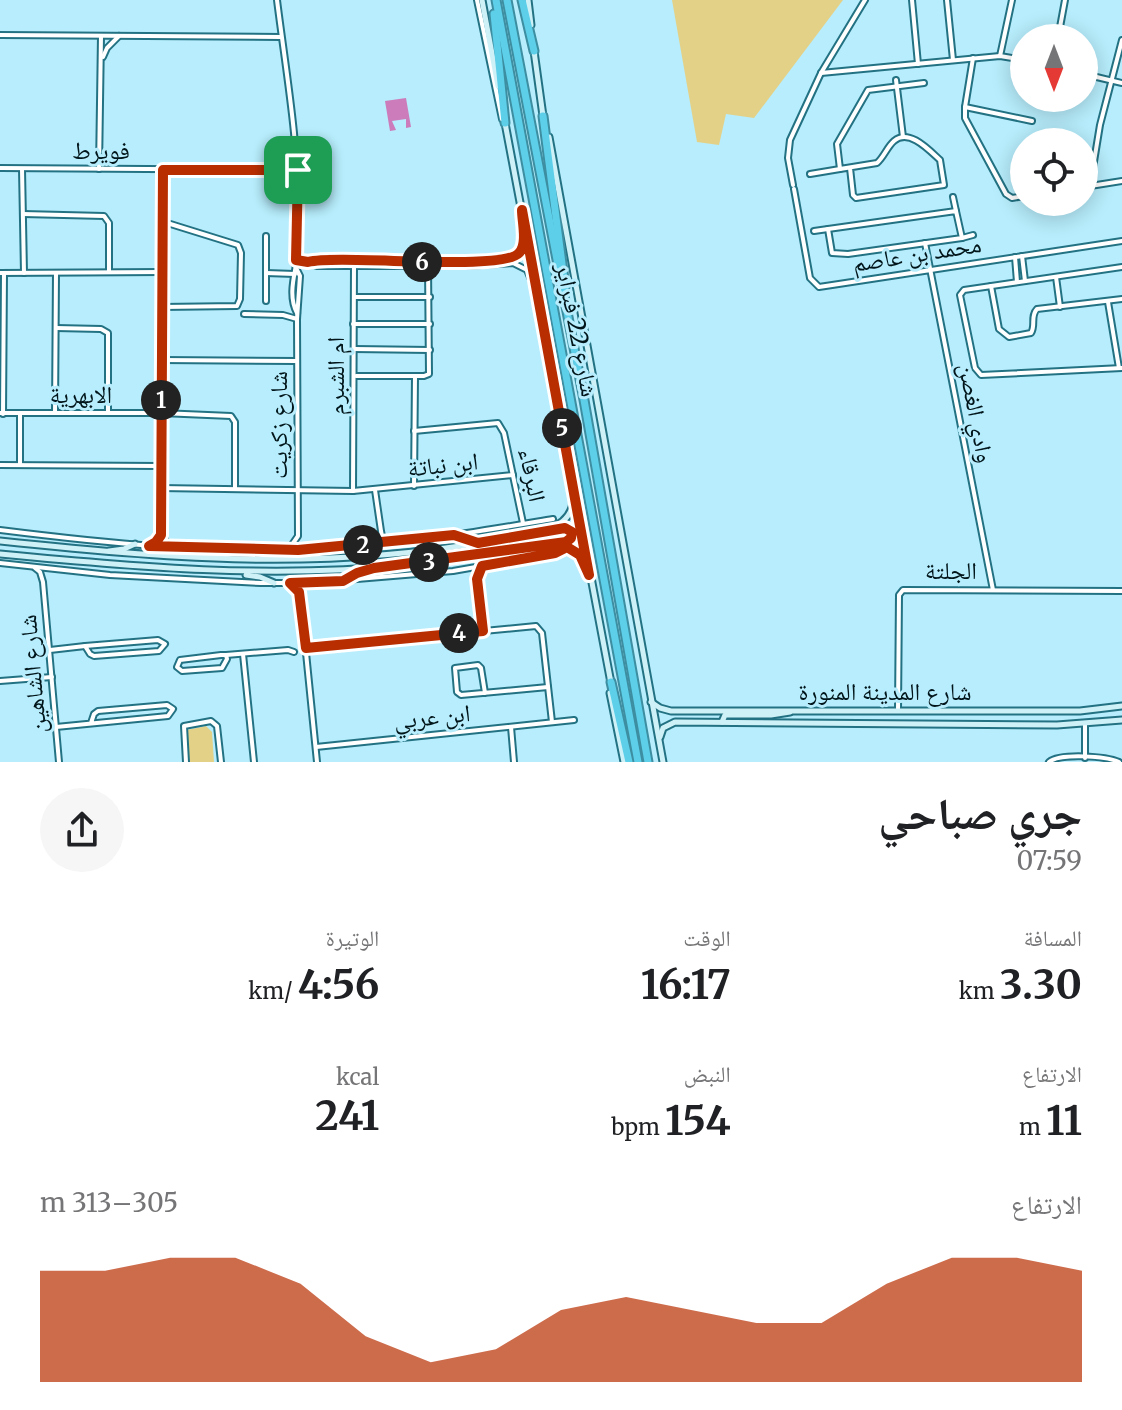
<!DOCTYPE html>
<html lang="ar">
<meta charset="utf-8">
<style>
body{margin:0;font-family:Merriweather,"Noto Naskh Arabic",serif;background:#f6f6f6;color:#202124;direction:rtl;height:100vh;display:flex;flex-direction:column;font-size:30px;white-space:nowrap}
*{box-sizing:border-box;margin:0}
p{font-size:26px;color:#757577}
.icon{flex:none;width:44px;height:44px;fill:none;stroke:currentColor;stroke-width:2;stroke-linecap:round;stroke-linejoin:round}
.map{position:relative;height:762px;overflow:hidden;direction:ltr}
.details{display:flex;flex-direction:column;background:#fff;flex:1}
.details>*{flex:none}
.needle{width:52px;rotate:180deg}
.tools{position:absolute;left:1010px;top:24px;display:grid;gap:16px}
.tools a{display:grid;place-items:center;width:88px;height:88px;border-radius:50%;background:#fff;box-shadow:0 4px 20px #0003;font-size:40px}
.pin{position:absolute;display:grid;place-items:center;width:68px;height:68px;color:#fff;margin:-34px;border-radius:16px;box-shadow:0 4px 12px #0006}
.km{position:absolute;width:40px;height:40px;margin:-20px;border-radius:50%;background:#222;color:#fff;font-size:22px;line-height:40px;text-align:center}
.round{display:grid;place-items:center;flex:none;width:84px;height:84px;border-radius:42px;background:#f6f6f6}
.overview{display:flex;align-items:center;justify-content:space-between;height:136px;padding:0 40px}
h1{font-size:44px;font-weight:700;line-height:60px}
.metrics{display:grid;grid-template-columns:repeat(3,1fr);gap:12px;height:136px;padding:8px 40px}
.metrics div{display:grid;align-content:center}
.metrics b{font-size:40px;font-weight:700}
.metrics small{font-size:22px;font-weight:400}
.metrics p{font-size:22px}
.chart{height:224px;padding:16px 40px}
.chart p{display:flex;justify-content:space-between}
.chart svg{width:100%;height:144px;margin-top:8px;fill:#b82e00;opacity:.7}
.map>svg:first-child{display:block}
</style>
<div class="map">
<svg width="1122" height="762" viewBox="0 0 1122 762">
<rect width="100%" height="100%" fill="#b7edfc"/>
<!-- green -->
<g fill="#e4d188">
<path d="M 672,0 L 843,0 L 754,118 L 726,114 L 719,145 L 697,142 Z"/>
<path d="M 206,726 L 212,732 L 214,762 L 189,762 L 187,730 Z"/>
</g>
<!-- water -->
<path fill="#cc7cba" d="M 406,98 L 411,127 L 406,128 L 406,119 L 392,121 L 396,130 L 390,131 L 385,101 Z"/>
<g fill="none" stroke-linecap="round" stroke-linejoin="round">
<defs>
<g id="street">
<path d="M 277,0 C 286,72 299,143 298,216 C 297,232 298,250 296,265 C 293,281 289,298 297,313"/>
<path d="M 477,0 L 502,119"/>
<path d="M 912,0 L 918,64"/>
<path d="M 947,0 L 953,60"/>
<path d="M 0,35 L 281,37"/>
<path d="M 1058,38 L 1065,0"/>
<path d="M 1000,56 L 1012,0"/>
<path d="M 103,57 L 107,48 L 119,36"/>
<path d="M 973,58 L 965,107 L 965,118 L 1006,194 L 1012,198 L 1024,196"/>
<path d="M 821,73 L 1000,56 L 1024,60"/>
<path d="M 1084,74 L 1122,83"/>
<path d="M 896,80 L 903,137"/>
<path d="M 965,107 L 1032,121"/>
<path d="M 0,168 L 298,170"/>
<path d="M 850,168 L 853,195 L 856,198 L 944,185 L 940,160 C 929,150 909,128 894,141 C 887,147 884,157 877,163 L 840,169 L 837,144 L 868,90 L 924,83"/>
<path d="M 22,169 L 24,273"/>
<path d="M 99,169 L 101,36"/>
<path d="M 163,170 L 161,535 L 171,547"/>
<path d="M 810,174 L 840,169"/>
<path d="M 793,185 L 788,158 L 790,140 L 821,73 L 865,0"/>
<path d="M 1090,186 L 1100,125 L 1122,40"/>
<path d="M 1084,187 L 1122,181"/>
<path d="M 794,189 L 810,278 L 819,287 L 1122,241"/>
<path d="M 953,197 L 956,211"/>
<path d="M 956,211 L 962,238 L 848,254 L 832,253 L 828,229 Z"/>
<path d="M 23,214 L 104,216 L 109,223 L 109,272"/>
<path d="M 814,231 L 828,229"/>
<path d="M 266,236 L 266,301"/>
<path d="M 962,238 L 973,235"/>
<path d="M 925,243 L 993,590"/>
<path d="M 1022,256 L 1025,281"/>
<path d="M 1015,257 L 1017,282"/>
<path d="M 297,260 L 317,266 L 466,266 L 513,263 L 527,270 L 534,287"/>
<path d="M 308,262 C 348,253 499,276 522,250 L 522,225"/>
<path d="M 1122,267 L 964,290 L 960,295 L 975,368 L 981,375 L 1122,368"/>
<path d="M 0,273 L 163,272"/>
<path d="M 266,273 L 295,274"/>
<path d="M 1056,277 L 1060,307"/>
<path d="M 991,286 L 999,329 L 1009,337 L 1031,333 C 1036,326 1030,316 1037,309 L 1122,299"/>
<path d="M 354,297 L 430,297"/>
<path d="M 1108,302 L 1119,368"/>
<path d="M 162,307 L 237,306 L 240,299 L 241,253 L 238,245 L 164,222"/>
<path d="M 244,314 L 283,315 L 297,319"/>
<path d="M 353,324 L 430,324"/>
<path d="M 56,328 L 101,329 L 108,333 L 108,413"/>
<path d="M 354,349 L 430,350"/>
<path d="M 161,360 L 297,361"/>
<path d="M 356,376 L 424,376 L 429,374 L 428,266"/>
<path d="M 0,413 L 161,413 L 231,416 L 235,422 L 235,489"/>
<path d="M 55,413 L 56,273"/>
<path d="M 3,414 L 4,273"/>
<path d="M 414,431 L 498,423 L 504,433 L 523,523"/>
<path d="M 0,465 L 160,466"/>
<path d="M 20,465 L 20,414"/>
<path d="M 414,486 L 415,376"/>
<path d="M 160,488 L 353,491 L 513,475"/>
<path d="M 375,490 L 381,531 L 382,536 L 389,541"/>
<path d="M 353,491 L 354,265"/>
<path d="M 0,530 C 104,543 211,554 317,550 C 395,546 475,532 553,519"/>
<path d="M 289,549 L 298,536 L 297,319 L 300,276 L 296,268"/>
<path d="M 0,563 L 110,575 L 261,583 L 309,583 L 453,571 L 555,553 L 564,547"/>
<path d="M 482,567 L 477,579 L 483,631"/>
<path d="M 35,568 L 40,572 L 43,582 L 59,762"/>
<path d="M 292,584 L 298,589 L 301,603 L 317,762"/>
<path d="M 158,640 L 165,644 L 159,651 L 94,656 L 90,654 L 85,646 Z"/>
<path d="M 306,648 L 536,626 L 542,633 L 552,722"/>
<path d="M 50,650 L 85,646"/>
<path d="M 243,654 L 254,762"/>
<path d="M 221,655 L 226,655 L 227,659 L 222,668 L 182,671 L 177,667 L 180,660 Z"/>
<path d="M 226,655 L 288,650 L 294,652"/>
<path d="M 0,681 L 52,677"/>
<path d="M 485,693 L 481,668 L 478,665 L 455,668 L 457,692 L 461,695 L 548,687"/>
<path d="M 898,710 L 899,595 L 903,590 L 1122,591"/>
<path d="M 1085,724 L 1085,758"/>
<path d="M 56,727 L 168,716 L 173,709 L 167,705 L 98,711 L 94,714 L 91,723"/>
<path d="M 511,727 L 514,762"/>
<path d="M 316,747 L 574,720"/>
<path d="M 186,762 L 184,726 L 211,721 L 217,726 L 221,762"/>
<path d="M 1049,762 C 1060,753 1106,756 1119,762"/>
</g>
<g id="secondary">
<path d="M 482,0 L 498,86"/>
<path d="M 528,0 L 531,25"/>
<path d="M 534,51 L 543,116"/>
<path d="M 505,123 L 611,683"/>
<path d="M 549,137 L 663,762"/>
<path d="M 454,535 L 473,542"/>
<path d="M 0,541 C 169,559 322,571 491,541 C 517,537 570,535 573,502"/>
<path d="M 548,544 L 566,542 L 572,536 L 567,528 L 554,529"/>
<path d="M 192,548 L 202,554 L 217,557"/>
<path d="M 109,551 L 124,549 L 135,544"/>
<path d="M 0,554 C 136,567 270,579 407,565 C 441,561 550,538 575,551 L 586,568"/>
<path d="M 246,575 L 260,577 L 274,583"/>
<path d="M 343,581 L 364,571"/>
<path d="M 610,693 L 624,762"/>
<path d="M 651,702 L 660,708 L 671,711 L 1080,711 L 1122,706"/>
<path d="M 722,722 L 725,715 L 771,715 L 790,712"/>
<path d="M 660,737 L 663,728 L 675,722 L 1057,725 L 1122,720"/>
</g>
<g id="highway">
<path d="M 496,0 L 638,762"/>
<path d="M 507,0 L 584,400 L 648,762"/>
<path d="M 522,0 L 534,51"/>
<path d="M 494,14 L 505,123"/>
<path d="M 543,116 L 565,287"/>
<path d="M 611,682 L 629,762"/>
</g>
</defs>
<!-- street casing -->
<use href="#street" stroke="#237283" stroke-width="8"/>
<!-- secondary casing -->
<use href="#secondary" stroke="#237283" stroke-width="9"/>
<!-- highway casing -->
<use href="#highway" stroke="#3d8ea1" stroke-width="11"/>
<!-- street -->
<use href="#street" stroke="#fff" stroke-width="4"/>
<!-- secondary -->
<use href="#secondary" stroke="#cef1f8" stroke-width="5"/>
<!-- highway -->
<use href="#highway" stroke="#5dcfe9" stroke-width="7"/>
</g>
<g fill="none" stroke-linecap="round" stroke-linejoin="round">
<defs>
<path id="route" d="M 163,170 L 298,170 L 296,260 L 308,262 C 343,254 502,272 519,253 C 528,244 522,222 522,210 L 589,575 L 580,555 L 567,547 L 555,553 L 482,566 L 477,579 L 483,631 L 306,648 L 299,592 L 290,583 L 343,581 L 357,573 L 374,568 L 566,542 L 571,538 L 572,532 L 565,528 L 478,543 L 454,535 L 298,550 L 149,546 L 156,542 L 161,535 Z"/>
</defs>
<!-- route casing -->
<use href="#route" stroke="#fff" stroke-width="16"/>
<!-- route -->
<use href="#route" stroke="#b82e00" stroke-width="10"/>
</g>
<g text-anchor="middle" stroke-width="6" stroke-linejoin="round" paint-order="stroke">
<!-- street labels -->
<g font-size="24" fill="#01151a" stroke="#b7edfc">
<text x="101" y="159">فويرط</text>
<text transform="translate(917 254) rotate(-9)" y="8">محمد بن عاصم</text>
<text transform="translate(577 330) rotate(79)" y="8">شارع 22 فبراير</text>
<text transform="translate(336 376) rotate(-90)" y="8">ام الشبرم</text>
<text x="81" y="403">الابهرية</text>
<text transform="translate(976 413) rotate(79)" y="8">وادي الغصن</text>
<text transform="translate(279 425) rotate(-90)" y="8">شارع زكريت</text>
<text transform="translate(443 465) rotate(-6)" y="8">ابن نباتة</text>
<text transform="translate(532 475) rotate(78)" y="8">البرقاء</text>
<text x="951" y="579">الجلتة</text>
<text transform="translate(33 674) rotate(-95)" y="8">شارع الشاهين</text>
<text x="885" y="700">شارع المدينة المنورة</text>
<text transform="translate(432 717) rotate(-6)" y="8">ابن عربي</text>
</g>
</g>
</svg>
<div class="tools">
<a><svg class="needle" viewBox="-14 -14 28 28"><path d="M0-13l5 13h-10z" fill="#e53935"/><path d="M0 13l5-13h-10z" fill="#757577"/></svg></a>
<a><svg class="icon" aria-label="locate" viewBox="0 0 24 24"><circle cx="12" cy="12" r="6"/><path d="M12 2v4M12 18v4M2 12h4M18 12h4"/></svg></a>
</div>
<div class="pin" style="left:298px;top:170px;background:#1e9e55"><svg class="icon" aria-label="arrive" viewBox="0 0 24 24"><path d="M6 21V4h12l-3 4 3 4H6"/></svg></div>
<b class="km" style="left:161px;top:400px">1</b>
<b class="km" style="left:363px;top:545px">2</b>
<b class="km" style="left:429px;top:562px">3</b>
<b class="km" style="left:459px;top:633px">4</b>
<b class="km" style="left:562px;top:428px">5</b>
<b class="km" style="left:422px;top:262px">6</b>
</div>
<section class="details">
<div class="overview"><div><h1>جري صباحي</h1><p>07:59</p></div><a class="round"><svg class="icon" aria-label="share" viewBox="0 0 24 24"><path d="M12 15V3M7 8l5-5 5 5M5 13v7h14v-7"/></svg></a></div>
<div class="metrics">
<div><p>المسافة</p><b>3.30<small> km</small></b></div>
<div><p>الوقت</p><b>16:17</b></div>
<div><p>الوتيرة</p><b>4:56<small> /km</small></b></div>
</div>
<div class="metrics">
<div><p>الارتفاع</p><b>11<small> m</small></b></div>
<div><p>النبض</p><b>154<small> bpm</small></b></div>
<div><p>kcal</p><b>241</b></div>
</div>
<div class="chart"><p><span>الارتفاع</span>305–313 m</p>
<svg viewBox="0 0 160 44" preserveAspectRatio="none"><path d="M0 44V10L10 10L20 6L30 6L40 14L50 30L60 38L70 34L80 22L90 18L100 22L110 26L120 26L130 14L140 6L150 6L160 10V44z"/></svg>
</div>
</section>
